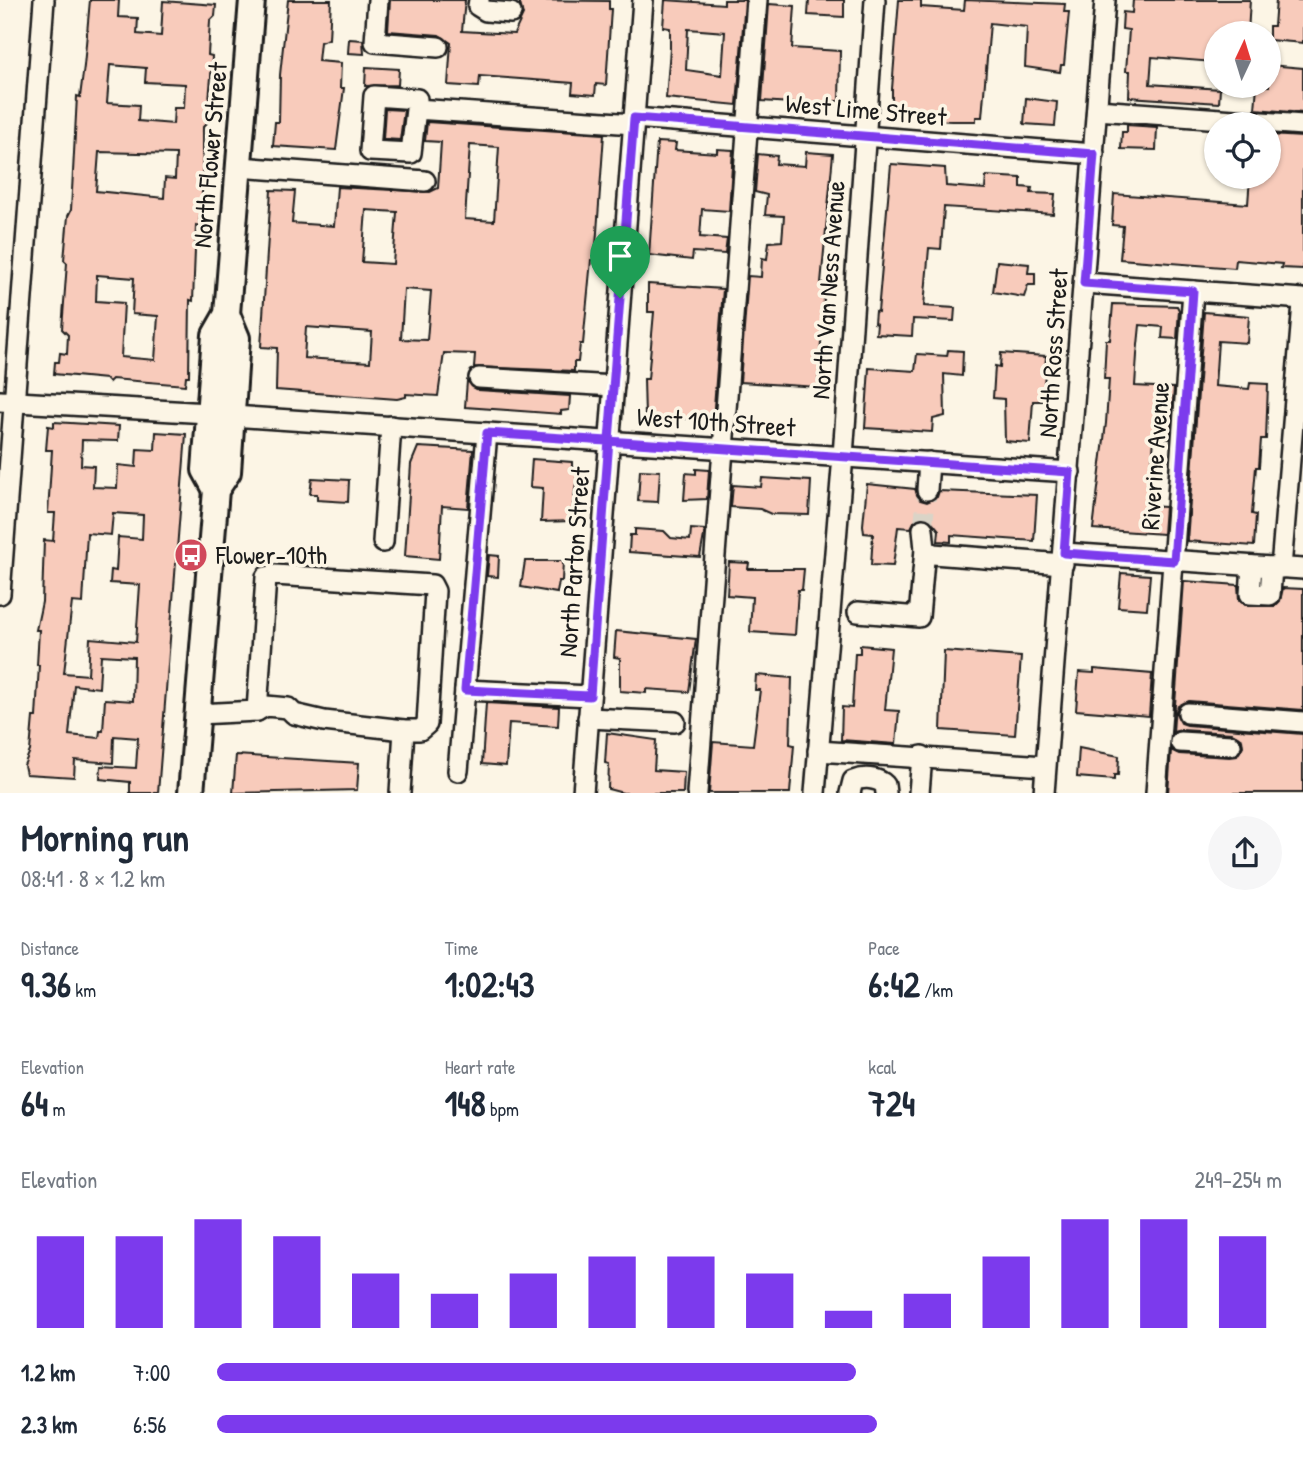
<!DOCTYPE html>
<meta charset="utf-8">
<style>
body{margin:0;font-family:"Patrick Hand",sans-serif;background:#f6f6f7;color:#1f2937;height:100vh;display:flex;flex-direction:column;font-size:26px;white-space:nowrap}
*{box-sizing:border-box;margin:0}
p{font-size:23px;color:#747a83}
.icon{flex:none;width:38px;height:38px;fill:none;stroke:currentColor;stroke-width:2;stroke-linecap:round;stroke-linejoin:round}
.map{position:relative;height:793px;overflow:hidden}
.panel{display:flex;flex-direction:column;background:#fff;flex:1}
.panel>*{flex:none}
.needle{width:46px;rotate:4deg}
.buttons{position:absolute;left:1204px;top:21px;display:grid;gap:14px}
.buttons a{display:grid;place-items:center;width:77px;height:77px;border-radius:50%;background:#fff;box-shadow:0 2px 5px #0004;font-size:35px}
.pin{position:absolute;display:grid;place-items:center;width:60px;height:60px;color:#fff;margin:-72px -30px;border-radius:50% 50% 50% 0;rotate:-45deg;box-shadow:0 0 7px #0007}
.pin .icon{rotate:45deg}
.round{display:grid;place-items:center;flex:none;width:74px;height:74px;border-radius:37px;background:#f6f6f7}
.head{display:flex;align-items:center;justify-content:space-between;height:119px;padding:0 21px}
h1{font-size:38px;font-weight:800;line-height:52px}
.stats{display:grid;grid-template-columns:repeat(3,1fr);gap:10px;height:119px;padding:7px 21px}
.stats div{display:grid;align-content:center}
.stats b{font-size:35px;font-weight:800}
.stats small{font-size:19px;font-weight:400}
.stats p{font-size:19px}
.chart{height:196px;padding:14px 21px}
.chart p{display:flex;justify-content:space-between}
.chart svg{width:100%;height:126px;margin-top:7px;stroke:#7c3aed;stroke-width:6}
ul{padding:0 21px;list-style:none;font-size:23px}
li{display:grid;grid-template-columns:112px 84px 1fr;align-items:center;height:52px}
li i{height:18px;border-radius:9px;background:#7c3aed}
.map>svg:first-child{display:block}
</style>
<div class="map">
<svg width="1303" height="793" viewBox="0 0 1303 793">
<rect width="100%" height="100%" fill="#fcf5e5"/>
<filter id="ink" filterUnits="userSpaceOnUse"><feTurbulence type="fractalNoise" baseFrequency=".0143" numOctaves="2"/><feDisplacementMap in="SourceGraphic" scale="14" xChannelSelector="R" yChannelSelector="G"/><feConvolveMatrix kernelMatrix="1 2 1 2 8 2 1 2 1" color-interpolation-filters="sRGB"/></filter>
<g filter="url(#ink)">
<!-- building -->
<g fill="#f8cbbb" stroke="#1c1c1c" stroke-width="2" fill-rule="evenodd">
<path d="M 90,0 L 119,0 L 118,17 L 138,18 L 137,34 L 161,36 L 163,1 L 216,5 L 215,16 L 210,21 L 208,55 L 212,56 L 211,77 L 207,123 L 203,127 L 202,194 L 199,226 L 196,225 L 193,301 L 190,300 L 189,376 L 186,376 L 185,385 L 112,379 L 109,382 L 106,379 L 54,374 L 55,362 L 59,362 L 60,353 L 67,354 L 68,335 L 62,329 L 67,263 L 64,260 L 68,216 L 71,210 L 77,96 L 80,97 L 84,66 ZM 110,65 L 146,68 L 145,82 L 185,84 L 184,108 L 174,108 L 173,124 L 138,121 L 139,105 L 107,103 ZM 99,152 L 176,154 L 175,179 L 165,178 L 164,198 L 96,191 ZM 97,275 L 134,278 L 132,314 L 158,316 L 155,360 L 121,357 L 124,303 L 96,301 Z"/>
<path d="M 288,0 L 331,0 L 329,39 L 320,42 L 318,61 L 341,63 L 340,88 L 344,88 L 336,150 L 273,146 L 275,122 L 279,122 L 280,75 Z"/>
<path d="M 390,0 L 465,0 L 462,31 L 514,34 L 523,15 L 519,0 L 609,1 L 609,9 L 611,9 L 606,85 L 596,84 L 595,95 L 572,93 L 573,83 L 480,76 L 479,87 L 448,85 L 451,43 L 439,35 L 388,31 Z"/>
<path d="M 665,0 L 724,4 L 724,0 L 745,0 L 737,105 L 666,98 L 670,49 L 670,28 L 663,27 ZM 688,29 L 725,32 L 722,75 L 686,70 Z"/>
<path d="M 809,0 L 844,0 L 844,17 L 808,15 Z"/>
<path d="M 899,0 L 921,0 L 921,7 L 964,10 L 965,0 L 1065,4 L 1064,12 L 1069,12 L 1064,65 L 1061,65 L 1060,72 L 1025,67 L 1027,27 L 990,23 L 982,117 L 976,117 L 976,121 L 951,121 L 895,117 L 896,110 L 892,110 L 892,89 Z"/>
<path d="M 1133,0 L 1250,0 L 1248,33 L 1216,33 L 1214,62 L 1152,57 L 1150,84 L 1220,89 L 1219,103 L 1129,97 L 1130,71 L 1126,71 L 1129,30 L 1122,29 L 1123,12 L 1132,13 Z"/>
<path d="M 1276,0 L 1303,0 L 1303,43 L 1269,40 L 1269,26 L 1274,26 Z"/>
<path d="M 769,4 L 795,6 L 792,48 L 840,51 L 839,101 L 835,101 L 835,106 L 762,101 Z"/>
<path d="M 349,39 L 363,40 L 364,54 L 348,53 Z"/>
<path d="M 1269,65 L 1303,68 L 1303,113 L 1255,109 L 1257,86 L 1269,86 Z"/>
<path d="M 366,67 L 399,69 L 398,85 L 365,86 Z"/>
<path d="M 1026,98 L 1057,102 L 1055,126 L 1024,124 Z"/>
<path d="M 385,109 L 404,110 L 400,140 L 383,139 Z"/>
<path d="M 427,122 L 604,134 L 595,260 L 591,260 L 583,344 L 580,344 L 578,362 L 574,362 L 574,371 L 474,367 L 475,354 L 444,353 L 438,396 L 406,394 L 406,397 L 397,399 L 276,390 L 277,348 L 261,347 L 271,190 L 295,191 L 292,223 L 334,226 L 337,187 L 430,192 L 438,188 L 441,142 L 425,141 ZM 470,145 L 499,147 L 494,221 L 465,219 ZM 366,210 L 397,212 L 393,264 L 362,262 ZM 404,289 L 431,291 L 427,340 L 401,339 ZM 306,327 L 372,332 L 370,362 L 304,358 Z"/>
<path d="M 1127,125 L 1157,127 L 1156,150 L 1121,149 L 1122,132 L 1127,132 Z"/>
<path d="M 1269,135 L 1303,137 L 1303,269 L 1281,268 L 1282,264 L 1236,260 L 1235,268 L 1120,259 L 1123,226 L 1112,225 L 1114,194 L 1248,204 L 1250,177 L 1269,177 Z"/>
<path d="M 657,142 L 676,143 L 675,150 L 717,153 L 717,149 L 733,150 L 729,211 L 702,209 L 700,237 L 727,239 L 725,254 L 693,252 L 692,260 L 649,255 Z"/>
<path d="M 806,152 L 833,154 L 821,283 L 825,283 L 818,387 L 740,382 L 748,276 L 761,277 L 762,258 L 767,259 L 769,242 L 782,241 L 784,216 L 765,215 L 767,195 L 755,192 L 758,154 L 777,156 L 776,164 L 805,166 Z"/>
<path d="M 891,164 L 945,168 L 946,186 L 985,189 L 986,176 L 1021,178 L 1021,187 L 1032,188 L 1031,193 L 1055,194 L 1053,214 L 944,207 L 941,249 L 929,248 L 924,306 L 955,308 L 954,321 L 913,319 L 912,336 L 876,334 L 877,324 L 874,323 L 875,311 L 878,312 Z"/>
<path d="M 997,261 L 1029,264 L 1028,273 L 1035,273 L 1035,285 L 1028,285 L 1024,297 L 993,292 Z"/>
<path d="M 648,284 L 723,289 L 713,420 L 645,417 L 644,379 L 648,379 L 654,312 L 648,312 Z"/>
<path d="M 1113,304 L 1177,306 L 1179,310 L 1177,339 L 1162,338 L 1163,327 L 1140,325 L 1137,355 L 1135,386 L 1174,388 L 1170,439 L 1154,438 L 1149,506 L 1165,507 L 1163,534 L 1093,529 L 1106,423 L 1109,379 L 1104,379 L 1106,340 L 1110,340 Z"/>
<path d="M 1204,312 L 1249,316 L 1247,343 L 1218,341 L 1215,386 L 1249,389 L 1250,383 L 1268,384 L 1266,439 L 1261,439 L 1259,467 L 1256,467 L 1252,514 L 1256,515 L 1254,546 L 1187,541 Z"/>
<path d="M 948,350 L 963,351 L 962,376 L 944,374 L 945,416 L 933,419 L 932,432 L 865,428 L 869,368 L 915,371 L 917,354 L 947,356 Z"/>
<path d="M 1001,353 L 1046,356 L 1043,401 L 1033,401 L 1030,443 L 1005,441 L 1004,399 L 993,398 L 995,366 L 1000,367 Z"/>
<path d="M 467,381 L 478,390 L 570,396 L 569,410 L 561,411 L 561,414 L 465,407 Z"/>
<path d="M 54,422 L 119,426 L 118,441 L 82,440 L 81,465 L 94,466 L 93,487 L 117,488 L 118,465 L 136,467 L 137,449 L 155,450 L 156,432 L 186,434 L 158,793 L 130,793 L 130,782 L 100,779 L 101,766 L 136,768 L 138,738 L 114,736 L 113,763 L 75,760 L 74,777 L 26,774 L 24,765 L 30,751 L 33,717 L 36,717 L 39,665 L 37,665 L 39,630 L 36,630 L 42,602 L 44,540 L 53,541 L 55,513 L 48,513 L 52,450 L 46,450 L 48,426 L 54,427 ZM 113,513 L 143,515 L 142,539 L 118,537 L 116,571 L 111,570 L 110,583 L 140,585 L 136,642 L 90,638 L 88,675 L 64,673 L 72,602 L 83,603 L 87,533 L 111,535 ZM 101,655 L 134,657 L 133,701 L 105,699 L 103,731 L 100,731 L 99,738 L 69,735 L 74,685 L 99,688 Z"/>
<path d="M 418,447 L 473,450 L 468,508 L 442,506 L 439,559 L 405,556 L 411,464 Z"/>
<path d="M 532,459 L 572,462 L 572,468 L 578,468 L 571,521 L 541,522 L 543,488 L 530,487 Z"/>
<path d="M 696,469 L 709,470 L 707,499 L 684,500 L 686,473 L 696,474 Z"/>
<path d="M 640,470 L 660,471 L 658,502 L 638,501 Z"/>
<path d="M 312,478 L 349,480 L 348,502 L 317,500 L 317,494 L 310,494 Z"/>
<path d="M 762,478 L 811,481 L 809,515 L 771,514 L 760,509 L 731,507 L 733,485 L 761,487 Z"/>
<path d="M 867,484 L 915,489 L 920,500 L 927,502 L 937,497 L 939,491 L 1037,495 L 1034,541 L 951,535 L 951,542 L 938,541 L 939,530 L 929,518 L 921,517 L 915,520 L 911,528 L 898,527 L 893,566 L 871,565 L 873,534 L 864,533 L 863,525 Z"/>
<path d="M 635,529 L 664,531 L 671,538 L 690,540 L 691,529 L 705,530 L 700,557 L 629,552 L 630,535 L 635,535 Z"/>
<path d="M 489,555 L 499,556 L 498,577 L 487,576 Z"/>
<path d="M 525,561 L 563,561 L 562,581 L 559,581 L 557,593 L 521,587 Z"/>
<path d="M 729,562 L 749,563 L 748,569 L 804,569 L 802,590 L 798,590 L 795,635 L 750,632 L 752,597 L 727,595 Z"/>
<path d="M 1121,573 L 1150,575 L 1147,609 L 1118,607 Z"/>
<path d="M 1184,581 L 1238,585 L 1239,600 L 1249,606 L 1275,606 L 1280,601 L 1283,588 L 1303,589 L 1303,710 L 1189,701 L 1178,706 L 1176,713 L 1181,723 L 1187,725 L 1303,734 L 1303,793 L 1168,793 L 1171,750 L 1179,754 L 1230,757 L 1237,756 L 1243,746 L 1242,739 L 1232,733 L 1181,730 L 1173,732 Z"/>
<path d="M 616,631 L 696,639 L 689,692 L 646,689 L 646,693 L 620,691 L 620,658 L 614,657 Z"/>
<path d="M 860,645 L 891,648 L 885,710 L 899,711 L 896,744 L 841,740 L 842,707 L 852,708 L 855,653 L 860,653 Z"/>
<path d="M 944,651 L 1021,657 L 1015,735 L 941,730 Z"/>
<path d="M 1094,669 L 1152,674 L 1149,716 L 1076,710 L 1079,672 L 1094,673 Z"/>
<path d="M 756,675 L 792,678 L 790,744 L 794,745 L 790,793 L 709,793 L 713,742 L 753,745 L 760,690 L 755,690 Z"/>
<path d="M 486,703 L 559,707 L 558,726 L 509,723 L 506,766 L 482,764 Z"/>
<path d="M 607,733 L 656,740 L 654,770 L 684,772 L 683,793 L 623,793 L 608,789 L 609,764 L 605,763 Z"/>
<path d="M 1079,748 L 1119,756 L 1118,775 L 1114,775 L 1114,780 L 1077,777 Z"/>
<path d="M 236,755 L 359,763 L 357,790 L 233,793 Z"/>
</g>
<g fill="none" stroke-linecap="round" stroke-linejoin="round">
<!-- minor-tunnel -->
<path stroke="#dad4c7" stroke-width="19" stroke-dasharray="19 10" stroke-linecap="butt" d="M 923,529 L 927,490"/>
<defs>
<g id="minor">
<path d="M 378,0 L 375,42 L 438,47"/>
<path d="M 479,0 L 478,6 L 486,11 L 511,13"/>
<path d="M 416,109 L 417,99 L 374,96 L 370,151 L 411,153 L 416,109 L 634,124"/>
<path d="M 1097,110 L 1303,125"/>
<path d="M 634,118 L 1094,154"/>
<path d="M 239,167 L 425,181"/>
<path d="M 1084,283 L 1303,299"/>
<path d="M 479,378 L 614,386"/>
<path d="M 0,401 L 208,413"/>
<path d="M 232,416 L 1070,472"/>
<path d="M 927,490 L 929,462"/>
<path d="M 923,529 L 925,549 L 933,554 L 1063,564"/>
<path d="M 383,542 L 391,426"/>
<path d="M 1064,553 L 1303,569"/>
<path d="M 1252,566 L 1250,594 L 1270,595 L 1272,567"/>
<path d="M 1281,568 L 1303,303"/>
<path d="M 0,594 L 44,0"/>
<path d="M 858,612 L 919,617 L 925,549"/>
<path d="M 465,690 L 590,696"/>
<path d="M 257,711 L 266,706 L 288,708 L 294,714 L 324,721 L 404,730"/>
<path d="M 1188,713 L 1303,722"/>
<path d="M 198,714 L 257,711 L 266,577 L 275,575 L 432,585 L 435,591 L 427,724 L 420,730 L 404,730 L 400,793"/>
<path d="M 588,718 L 675,722"/>
<path d="M 1180,742 L 1231,745"/>
<path d="M 818,751 L 1045,766"/>
<path d="M 458,771 L 487,433"/>
<path d="M 583,793 L 643,0"/>
<path d="M 697,793 L 757,0"/>
<path d="M 815,793 L 843,456 L 875,0"/>
<path d="M 850,793 L 853,781 C 863,777 877,777 885,785 L 886,793"/>
<path d="M 919,793 L 922,756"/>
<path d="M 1044,793 L 1105,0"/>
<path d="M 1156,793 L 1193,291"/>
</g>
<g id="major">
<path d="M 216,490 L 205,470 L 215,335 L 227,314 L 252,0"/>
<path d="M 191,793 L 216,490 L 228,472 L 237,338 L 227,314"/>
</g>
</defs>
<!-- minor casing -->
<use href="#minor" stroke="#1c1c1c" stroke-width="24"/>
<!-- major casing -->
<use href="#major" stroke="#1c1c1c" stroke-width="30"/>
<!-- minor -->
<use href="#minor" stroke="#fcf5e5" stroke-width="19"/>
<!-- major -->
<use href="#major" stroke="#fcf5e5" stroke-width="24"/>
</g>
</g>
<g fill="none" stroke-linecap="round" stroke-linejoin="round" filter="url(#ink)">
<defs>
<path id="route" d="M 620,298 C 610,431 599,563 590,696 L 465,690 L 487,433 L 667,445 L 1070,472 L 1064,553 L 1174,561 L 1193,291 L 1084,283 L 1094,154 L 634,118 L 620,298"/>
</defs>
<!-- route casing -->
<use href="#route" stroke="#fff" stroke-width="14"/>
<!-- route -->
<use href="#route" stroke="#7c3aed" stroke-width="9"/>
</g>
<!-- icons -->
<defs>
<symbol id="bus-disc" viewBox="-11 -11 22 22"><circle r="9.5" fill="#d1495b" stroke="#fcf5e5"/><path d="M-5-6H5V4H4V6H2V4H-2V6H-4V4H-5ZM-3.5-4V0h7V-4ZM-3.5 1.2v1.5H-2V1.2ZM2 1.2v1.5H3.5V1.2Z" fill="#fff"/></symbol>
</defs>
<g fill-rule="evenodd">
<use href="#bus-disc" x="172" y="536" width="38" height="38"/>
</g>
<g text-anchor="middle" stroke-width="7" stroke-linejoin="round" paint-order="stroke">
<!-- street labels -->
<g font-size="26" fill="#1c1c1c" stroke="#fcf5e5">
<text transform="translate(866 110) rotate(5)" y="9">West Lime Street</text>
<text transform="translate(210 155) rotate(-85)" y="9">North Flower Street</text>
<text transform="translate(828 290) rotate(-86)" y="9">North Van Ness Avenue</text>
<text transform="translate(1053 353) rotate(-86)" y="9">North Ross Street</text>
<text transform="translate(716 422) rotate(4)" y="9">West 10th Street</text>
<text transform="translate(1155 456) rotate(-86)" y="9">Riverine Avenue</text>
<text transform="translate(574 562) rotate(-86)" y="9">North Parton Street</text>
</g>
<!-- poi labels -->
<g font-size="26" fill="#1c1c1c" stroke="#fcf5e5" text-anchor="start">
<text x="216" y="564">Flower-10th</text>
</g>
</g>
</svg>
<div class="buttons">
<a><svg class="needle" viewBox="-14 -14 28 28"><path d="M0-13l5 13h-10z" fill="#e53935"/><path d="M0 13l5-13h-10z" fill="#747a83"/></svg></a>
<a><svg class="icon" aria-label="locate" viewBox="0 0 24 24"><circle cx="12" cy="12" r="6"/><path d="M12 2v4M12 18v4M2 12h4M18 12h4"/></svg></a>
</div>
<div class="pin" style="left:620px;top:298px;background:#1e9e55"><svg class="icon" aria-label="arrive" viewBox="0 0 24 24"><path d="M6 21V4h12l-3 4 3 4H6"/></svg></div>
</div>
<section class="panel">
<div class="head"><div><h1>Morning run</h1><p>08:41 · 8 × 1.2 km</p></div><a class="round"><svg class="icon" aria-label="share" viewBox="0 0 24 24"><path d="M12 15V3M7 8l5-5 5 5M5 13v7h14v-7"/></svg></a></div>
<div class="stats">
<div><p>Distance</p><b>9.36<small> km</small></b></div>
<div><p>Time</p><b>1:02:43</b></div>
<div><p>Pace</p><b>6:42<small> /km</small></b></div>
</div>
<div class="stats">
<div><p>Elevation</p><b>64<small> m</small></b></div>
<div><p>Heart rate</p><b>148<small> bpm</small></b></div>
<div><p>kcal</p><b>724</b></div>
</div>
<div class="chart"><p><span>Elevation</span>249–254 m</p>
<svg viewBox="0 0 160 44" preserveAspectRatio="none"><path d="M5 44V12M15 44V12M25 44V6M35 44V12M45 44V25M55 44V32M65 44V25M75 44V19M85 44V19M95 44V25M105 44V38M115 44V32M125 44V19M135 44V6M145 44V6M155 44V12"/></svg>
</div>
<ul>
<li><b>1.2 km</b>7:00<i style="width:60%"></i></li>
<li><b>2.3 km</b>6:56<i style="width:62%"></i></li>
</ul>
</section>
